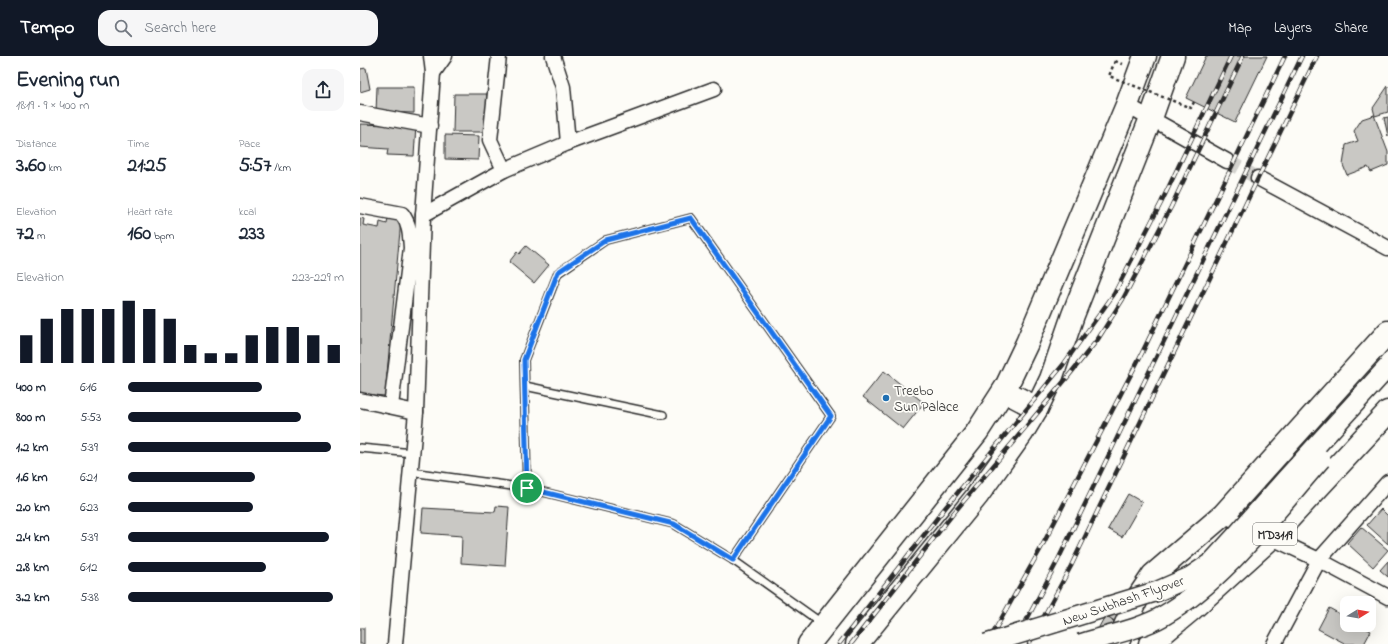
<!DOCTYPE html>
<meta charset="utf-8">
<style>
body{margin:0;font-family:"Indie Flower",sans-serif;background:#f6f6f7;color:#1f2937;height:100vh;display:flex;flex-direction:column;font-size:15px;white-space:nowrap}
*{box-sizing:border-box;margin:0}
p{font-size:13px;color:#747a83}
.icon{flex:none;width:22px;height:22px;fill:none;stroke:currentColor;stroke-width:2;stroke-linecap:round;stroke-linejoin:round}
.map{position:relative;flex:1;overflow:hidden}
.panel{display:flex;flex-direction:column;background:#fff;width:360px}
.panel>*{flex:none}
.needle{width:26px;rotate:79deg}
.tools{position:absolute;left:980px;top:540px;display:grid;gap:8px}
.tools a{display:grid;place-items:center;width:36px;height:36px;border-radius:8px;background:#fff;box-shadow:0 4px 16px #0002;font-size:20px}
.pin{position:absolute;display:grid;place-items:center;width:34px;height:34px;color:#fff;margin:-17px;border:2px solid #fff;border-radius:50%;box-shadow:0 1px 4px #0007}
.round{display:grid;place-items:center;flex:none;width:42px;height:42px;border-radius:12px;background:#f6f6f7}
.summary{display:flex;align-items:center;justify-content:space-between;height:68px;padding:0 16px}
h1{font-size:22px;font-weight:700;line-height:30px}
.stats{display:grid;grid-template-columns:repeat(3,1fr);gap:6px;height:68px;padding:4px 16px}
.stats div{display:grid;align-content:center}
.stats b{font-size:20px;font-weight:700}
.stats small{font-size:11px;font-weight:400}
.stats p{font-size:11px}
.chart{height:112px;padding:8px 16px}
.chart p{display:flex;justify-content:space-between}
.chart svg{width:100%;height:72px;margin-top:4px;stroke:#111827;stroke-width:6}
ul{padding:0 16px;list-style:none;font-size:13px}
li{display:grid;grid-template-columns:64px 48px 1fr;align-items:center;height:30px}
li i{height:10px;border-radius:5px;background:#111827}
header{display:flex;align-items:center;gap:24px;box-sizing:border-box;height:56px;padding:0 20px;background:#111827;color:#fff}
header strong{font-size:19px}
nav{display:flex;gap:22px;margin-inline-start:auto;font-size:14px}
.search{width:280px;height:36px;background:#f6f6f7;display:flex;align-items:center;gap:10px;box-sizing:border-box;padding:0 14px;border-radius:12px;color:#747a83;font-size:15px}
main{display:flex;flex:1;min-height:0}
.map>svg:first-child{display:block}
</style>
<header>
<strong>Tempo</strong>
<div class="search"><svg class="icon" aria-label="search" viewBox="0 0 24 24"><circle cx="10" cy="10" r="6"/><path d="M15 15l6 6"/></svg>Search here</div>
<nav><a>Map</a><a>Layers</a><a>Share</a></nav>
</header>
<main>
<section class="panel">
<div class="summary"><div><h1>Evening run</h1><p>18:19 · 9 × 400 m</p></div><a class="round"><svg class="icon" aria-label="share" viewBox="0 0 24 24"><path d="M12 15V3M7 8l5-5 5 5M5 13v7h14v-7"/></svg></a></div>
<div class="stats">
<div><p>Distance</p><b>3.60<small> km</small></b></div>
<div><p>Time</p><b>21:25</b></div>
<div><p>Pace</p><b>5:57<small> /km</small></b></div>
</div>
<div class="stats">
<div><p>Elevation</p><b>72<small> m</small></b></div>
<div><p>Heart rate</p><b>160<small> bpm</small></b></div>
<div><p>kcal</p><b>233</b></div>
</div>
<div class="chart"><p><span>Elevation</span>223–229 m</p>
<svg viewBox="0 0 160 44" preserveAspectRatio="none"><path d="M5 44V27M15 44V17M25 44V11M35 44V11M45 44V11M55 44V6M65 44V11M75 44V17M85 44V33M95 44V38M105 44V38M115 44V27M125 44V22M135 44V22M145 44V27M155 44V33"/></svg>
</div>
<ul>
<li><b>400 m</b>6:16<i style="width:62%"></i></li>
<li><b>800 m</b>5:53<i style="width:80%"></i></li>
<li><b>1.2 km</b>5:39<i style="width:94%"></i></li>
<li><b>1.6 km</b>6:21<i style="width:59%"></i></li>
<li><b>2.0 km</b>6:23<i style="width:58%"></i></li>
<li><b>2.4 km</b>5:39<i style="width:93%"></i></li>
<li><b>2.8 km</b>6:12<i style="width:64%"></i></li>
<li><b>3.2 km</b>5:38<i style="width:95%"></i></li>
</ul>
</section>
<div class="map">
<svg width="1028" height="588" viewBox="0 0 1028 588">
<rect width="100%" height="100%" fill="#fdfcf7"/>
<filter id="ink" filterUnits="userSpaceOnUse"><feTurbulence type="fractalNoise" baseFrequency=".025" numOctaves="2"/><feDisplacementMap in="SourceGraphic" scale="8" xChannelSelector="R" yChannelSelector="G"/><feConvolveMatrix kernelMatrix="1 2 1 2 8 2 1 2 1" color-interpolation-filters="sRGB"/></filter>
<g filter="url(#ink)">
<!-- building -->
<g fill="#c9c8c4" stroke="#2b2b2b">
<path d="M 846,0 L 907,0 L 875,66 L 826,42 Z"/>
<path d="M 6,12 L 10,33 L 0,36 L 0,13 Z"/>
<path d="M 1028,30 L 1028,56 L 1015,60 L 1013,52 Z"/>
<path d="M 17,31 L 54,31 L 54,57 L 16,56 Z"/>
<path d="M 94,38 L 127,38 L 127,76 L 93,76 Z"/>
<path d="M 1014,59 L 1028,96 L 1028,109 L 1011,116 L 1008,111 L 987,119 L 983,109 L 986,89 L 998,85 L 994,75 L 1002,63 Z"/>
<path d="M 1028,61 L 1028,80 L 1024,62 Z"/>
<path d="M 0,68 L 56,70 L 54,100 L 27,99 L 28,93 L 0,91 Z"/>
<path d="M 85,79 L 119,80 L 118,104 L 85,103 Z"/>
<path d="M 0,162 L 4,163 L 3,169 L 19,172 L 20,166 L 27,168 L 28,162 L 41,164 L 25,340 L 0,338 Z"/>
<path d="M 166,190 L 189,209 L 174,227 L 149,206 L 157,196 L 159,198 Z"/>
<path d="M 524,315 L 564,347 L 543,373 L 503,341 Z"/>
<path d="M 768,438 L 782,446 L 762,481 L 748,473 Z"/>
<path d="M 136,450 L 149,451 L 145,510 L 101,507 L 102,480 L 61,477 L 63,452 L 135,456 Z"/>
<path d="M 1021,453 L 1028,460 L 1028,488 L 1007,469 Z"/>
<path d="M 1001,471 L 1028,494 L 1013,511 L 987,487 Z"/>
<path d="M 1028,505 L 1028,521 L 1020,514 Z"/>
<path d="M 749,550 L 761,557 L 756,566 L 744,558 Z"/>
<path d="M 969,552 L 987,562 L 987,569 L 1000,569 L 1011,575 L 1004,588 L 986,588 L 958,573 Z"/>
<path d="M 745,560 L 758,568 L 752,579 L 739,571 Z"/>
<rect x="0" y="572" width="4" height="16"/>
</g>
<g fill="none" stroke-linecap="round" stroke-linejoin="round">
<!-- minor-tunnel -->
<path stroke="#d3d2ce" stroke-width="14" stroke-dasharray="14 7" stroke-linecap="butt" d="M 867,105 L 898,122"/>
<defs>
<g id="service">
<path d="M 165,330 L 303,359"/>
<path d="M 0,392 L 53,397"/>
<path d="M 51,416 L 167,432 L 314,468 L 373,504 L 463,568"/>
<path d="M 167,432 L 164,304 L 198,217 L 246,184 L 331,162 L 471,360 L 373,504"/>
</g>
<g id="minor">
<path d="M 139,0 L 130,84 L 144,114"/>
<path d="M 193,0 L 203,31 L 208,87"/>
<path d="M 73,17 L 85,0"/>
<path d="M 767,49 L 867,105"/>
<path d="M 0,57 L 70,70"/>
<path d="M 898,122 L 1028,192"/>
<path d="M 0,150 L 42,158 C 50,169 50,179 51,192 L 31,350"/>
<path d="M 63,159 L 144,114 L 208,87 L 354,33"/>
<path d="M 0,344 L 56,356"/>
<path d="M 863,459 L 959,504 L 1028,541"/>
<path d="M 35,588 L 56,356 L 63,159 L 73,17 L 71,0"/>
<path d="M 914,588 L 959,504 L 1028,426"/>
</g>
<g id="primary">
<path d="M 644,335 L 677,352"/>
<path d="M 449,588 L 617,376 L 646,331 L 667,287 L 767,49 L 785,0"/>
<path d="M 497,588 L 617,440 L 662,377 L 677,352 L 691,323 L 713,259 L 791,62 L 813,0"/>
<path d="M 757,588 L 777,543 L 793,519 L 863,459 L 1028,276"/>
<path d="M 790,588 L 831,554 L 911,482 L 1028,356"/>
</g>
</defs>
<!-- service casing -->
<use href="#service" stroke="#2b2b2b" stroke-width="10"/>
<!-- minor casing -->
<use href="#minor" stroke="#2b2b2b" stroke-width="17"/>
<!-- primary casing -->
<use href="#primary" stroke="#2b2b2b" stroke-width="25"/>
<!-- path -->
<path stroke="#2b2b2b" stroke-width="2.5" stroke-dasharray="3 3" stroke-linecap="butt" d="M 755,5 L 763,8"/>
<!-- service -->
<use href="#service" stroke="#fdfcf7" stroke-width="7"/>
<!-- minor -->
<use href="#minor" stroke="#fdfcf7" stroke-width="14"/>
<!-- primary -->
<use href="#primary" stroke="#fdfcf7" stroke-width="22"/>
<defs>
<g id="rail">
<path d="M 479,588 L 585,452 L 703,309 L 754,238 L 801,147 L 871,0"/>
<path d="M 491,588 L 592,459 L 706,323 L 738,283 L 763,243 L 811,151 L 883,0"/>
<path d="M 627,588 L 680,494 L 782,297 L 925,0"/>
<path d="M 654,588 L 697,506 L 942,0"/>
<path d="M 669,588 L 711,510 L 957,0"/>
</g>
</defs>
<!-- rail casing -->
<use href="#rail" stroke="#2b2b2b" stroke-width="4.5"/>
<!-- rail -->
<use href="#rail" stroke="#fdfcf7" stroke-width="3" stroke-dasharray="9" stroke-linecap="butt"/>
<defs>
<g id="secondary-bridge">
<path d="M 626,588 L 798,535 L 830,521 L 852,506 L 875,481 L 926,423 L 1028,311"/>
<path d="M 720,588 C 745,580 781,573 803,560 C 864,525 915,455 961,403"/>
</g>
</defs>
<!-- secondary-bridge casing -->
<use href="#secondary-bridge" stroke="#2b2b2b" stroke-width="22" stroke-linecap="butt"/>
<!-- path-bridge -->
<path stroke="#2b2b2b" stroke-width="2.5" stroke-dasharray="3 3" stroke-linecap="butt" d="M 755,5 L 749,20 L 831,52 L 834,46"/>
<!-- secondary-bridge -->
<use href="#secondary-bridge" stroke="#fdfcf7" stroke-width="19"/>
</g>
</g>
<g fill="none" stroke-linecap="round" stroke-linejoin="round" filter="url(#ink)">
<defs>
<path id="route" d="M 331,162 L 471,360 L 373,504 L 314,468 L 167,432 L 164,304 L 198,216 L 246,184 Z"/>
</defs>
<!-- route casing -->
<use href="#route" stroke="#fff" stroke-width="8"/>
<!-- route -->
<use href="#route" stroke="#1a73e8" stroke-width="5"/>
</g>
<!-- markers -->
<circle fill="#1f6fb2" stroke="#fdfcf7" stroke-width="1.5" cx="526" cy="342" r="4"/>
<g text-anchor="middle" stroke-width="3.5" stroke-linejoin="round" paint-order="stroke">
<!-- shield labels -->
<rect fill="#fdfcf7" stroke="#6a6a68" stroke-width="1" x="893" y="467" width="44" height="22" rx="3"/>
<g font-size="13" font-weight="bold" fill="#2b2b2b">
<text x="915" y="483">MD3119</text>
</g>
<!-- poi labels -->
<g font-size="14" fill="#2b2b2b" stroke="#fdfcf7" text-anchor="start">
<text x="534" y="339">Treebo<tspan x="534" dy="16">Sun Palace</tspan></text>
</g>
<!-- street labels -->
<g font-size="14" fill="#2b2b2b" stroke="#fdfcf7">
<text transform="translate(763 544) rotate(-19)" y="5">New Subhash Flyover</text>
</g>
</g>
</svg>
<div class="tools">
<a><svg class="needle" viewBox="-14 -14 28 28"><path d="M0-13l5 13h-10z" fill="#e53935"/><path d="M0 13l5-13h-10z" fill="#747a83"/></svg></a>
</div>
<div class="pin" style="left:167px;top:432px;background:#1e9e55"><svg class="icon" aria-label="arrive" viewBox="0 0 24 24"><path d="M6 21V4h12l-3 4 3 4H6"/></svg></div>
</div>
</main>
